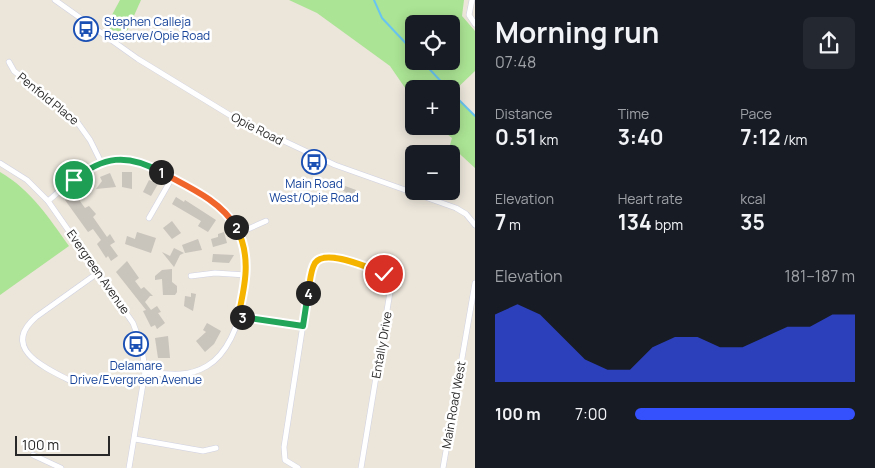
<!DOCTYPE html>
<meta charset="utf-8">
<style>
body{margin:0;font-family:Manrope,sans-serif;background:#242831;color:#f1f3f6;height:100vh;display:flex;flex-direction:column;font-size:19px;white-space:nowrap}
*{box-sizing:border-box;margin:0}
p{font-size:16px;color:#9ea1a6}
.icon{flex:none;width:28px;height:28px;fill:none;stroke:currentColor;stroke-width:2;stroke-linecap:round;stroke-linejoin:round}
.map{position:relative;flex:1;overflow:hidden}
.details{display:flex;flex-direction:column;background:#171b24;width:400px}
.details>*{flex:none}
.controls{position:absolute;left:405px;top:15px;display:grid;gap:10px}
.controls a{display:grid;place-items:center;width:55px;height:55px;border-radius:8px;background:#171b24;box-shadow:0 2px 12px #0003;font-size:25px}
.scale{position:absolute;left:15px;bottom:12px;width:95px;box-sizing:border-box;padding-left:5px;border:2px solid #282828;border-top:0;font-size:14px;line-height:18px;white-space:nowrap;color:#282828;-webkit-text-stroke:4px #fff;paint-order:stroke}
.pin{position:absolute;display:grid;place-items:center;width:42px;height:42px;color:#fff;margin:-21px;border:2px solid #fff;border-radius:50%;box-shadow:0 1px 5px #0007}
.km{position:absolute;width:25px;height:25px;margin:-12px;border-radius:50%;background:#222;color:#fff;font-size:14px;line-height:25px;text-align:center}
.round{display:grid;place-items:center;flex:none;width:52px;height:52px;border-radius:8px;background:#242831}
.overview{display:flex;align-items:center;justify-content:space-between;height:85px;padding:0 20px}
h1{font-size:28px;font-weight:700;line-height:38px}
.stats{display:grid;grid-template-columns:repeat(3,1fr);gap:8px;height:85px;padding:5px 20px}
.stats div{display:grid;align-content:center}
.stats b{font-size:21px;font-weight:700}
.stats small{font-size:14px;font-weight:400}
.stats p{font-size:14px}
.chart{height:140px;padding:10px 20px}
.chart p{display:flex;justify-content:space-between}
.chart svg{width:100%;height:90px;margin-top:5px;fill:#3550fd;opacity:.7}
ul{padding:0 20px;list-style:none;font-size:16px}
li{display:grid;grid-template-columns:80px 60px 1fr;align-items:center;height:38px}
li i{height:12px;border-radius:6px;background:#3550fd}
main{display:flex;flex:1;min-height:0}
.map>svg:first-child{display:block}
</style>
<main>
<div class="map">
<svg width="475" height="468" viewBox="0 0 475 468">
<rect width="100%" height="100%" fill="#ebe5da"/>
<!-- green -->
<g fill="#abe494" fill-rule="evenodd">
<path d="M 120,0 L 141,0 L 124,38 L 106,26 Z"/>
<path d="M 289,0 L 464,0 L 462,16 L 475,31 L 475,71 L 452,93 L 475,116 L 475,168 L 450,145 L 452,138 L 437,126 L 451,126 L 451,89 L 414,89 L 414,101 L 390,66 L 317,13 ZM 414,24 L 451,24 L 451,61 L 414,61 Z"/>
<path d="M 0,172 C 31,190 49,218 69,246 L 0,295 Z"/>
</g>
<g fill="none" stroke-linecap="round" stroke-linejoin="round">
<!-- stream -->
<g stroke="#69c5f0" stroke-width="2">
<path d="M 374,0 L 382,18 L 414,52"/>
<path d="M 422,61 L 448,89"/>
<path d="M 451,92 L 475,116"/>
</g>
</g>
<!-- building -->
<g fill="#c9c4bc">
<path d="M 122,172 L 132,172 L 132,189 L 122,187 Z"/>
<path d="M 110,173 L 116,187 L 96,189 L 102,181 L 100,177 Z"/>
<path d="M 149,180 L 158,184 L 151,196 L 143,192 Z"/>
<path d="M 345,186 L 356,190 L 351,203 L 343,200 L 346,192 L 343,191 Z"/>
<path d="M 74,193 L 85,208 L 89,206 L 96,214 L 93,217 L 107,237 L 110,234 L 115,242 L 110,245 L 118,256 L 111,261 L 108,256 L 106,258 L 97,244 L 101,240 L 93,229 L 88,232 L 65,200 Z"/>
<path d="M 176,197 L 184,202 L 185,200 L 216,220 L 208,232 L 198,226 L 201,221 L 172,204 Z"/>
<path d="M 172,221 L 181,233 L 172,239 L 163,228 Z"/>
<path d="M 137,232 L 156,238 L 151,253 L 125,244 L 127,236 L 135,239 Z"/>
<path d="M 224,232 L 227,243 L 213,247 L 211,239 L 218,237 L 218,234 Z"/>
<path d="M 198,239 L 202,250 L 185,253 L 182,245 Z"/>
<path d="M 174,248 L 184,253 L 180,255 L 174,267 L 162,252 L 170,256 Z"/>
<path d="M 213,254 L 234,255 L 229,263 L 212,262 Z"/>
<path d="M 127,261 L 139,278 L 135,281 L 141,289 L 144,287 L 153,296 L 150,296 L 145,302 L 151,310 L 157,306 L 161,312 L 158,313 L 165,323 L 157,329 L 155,325 L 151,327 L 143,311 L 146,310 L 116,272 Z"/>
<path d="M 172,269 L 172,282 L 177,286 L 177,292 L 175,295 L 163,295 L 162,279 L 155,280 L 155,276 L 162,270 Z"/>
<path d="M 191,293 L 196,294 L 193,311 L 184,306 L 185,296 L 191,297 Z"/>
<path d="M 207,323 L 221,331 L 214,344 L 205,352 L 196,341 L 206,332 L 203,330 Z"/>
<path d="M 168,336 L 170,358 L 158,358 L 155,338 Z"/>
</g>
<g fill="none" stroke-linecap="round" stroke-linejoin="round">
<defs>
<g id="minor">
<path d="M 55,0 L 138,59 L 233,117 L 335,165 L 456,208 L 466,214 L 475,225"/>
<path d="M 472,0 L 469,15 L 475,24"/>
<path d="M 9,62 L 14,71 L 75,119 L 90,140 L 101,162"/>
<path d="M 0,163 L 27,180 L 48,201 L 133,323 L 142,347 L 145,372 L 129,468"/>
<path d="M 48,201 C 64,188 80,170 100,163 C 124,153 146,164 168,176 C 189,187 215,198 230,218 C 258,253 246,343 207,366 C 187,378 167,374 145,372"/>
<path d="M 149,218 L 172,178"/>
<path d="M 239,233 L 266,221"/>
<path d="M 191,276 L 215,273 L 246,275"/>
<path d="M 239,317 L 303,327"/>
<path d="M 69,380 C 45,368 0,348 36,317 L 99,272"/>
<path d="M 135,439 L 203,451 L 216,448"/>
<path d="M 33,455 L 61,468"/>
<path d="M 298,468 L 285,460 L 284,447 L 311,273 L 317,260 L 327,256 L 384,274 L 391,286 L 361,468"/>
<path d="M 443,468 L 475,283"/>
</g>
</defs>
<!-- minor casing -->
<use href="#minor" stroke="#cfd1e2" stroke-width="6"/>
<!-- minor -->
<use href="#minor" stroke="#fff" stroke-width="5"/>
</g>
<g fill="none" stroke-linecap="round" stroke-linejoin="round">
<defs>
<path id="split-1" d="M 74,180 C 103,156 127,153 161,172"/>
<path id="split-2" d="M 161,172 C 188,187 220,200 236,227"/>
<path id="split-3" d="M 236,227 C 252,256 245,286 238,317 L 242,317"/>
<path id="split-4" d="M 242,317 L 303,326 L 308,293"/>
<path id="split-5" d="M 308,293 C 310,284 310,271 315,263 C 325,248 370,268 384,274"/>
</defs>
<!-- split-1 casing -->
<use href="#split-1" stroke="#fff" stroke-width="10"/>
<!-- split-2 casing -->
<use href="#split-2" stroke="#fff" stroke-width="10"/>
<!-- split-3 casing -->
<use href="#split-3" stroke="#fff" stroke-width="10"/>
<!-- split-4 casing -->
<use href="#split-4" stroke="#fff" stroke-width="10"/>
<!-- split-5 casing -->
<use href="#split-5" stroke="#fff" stroke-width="10"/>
<!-- split-1 -->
<use href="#split-1" stroke="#22a559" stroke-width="6"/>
<!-- split-2 -->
<use href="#split-2" stroke="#f0652b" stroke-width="6"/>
<!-- split-3 -->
<use href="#split-3" stroke="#f5b400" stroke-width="6"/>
<!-- split-4 -->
<use href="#split-4" stroke="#22a559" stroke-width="6"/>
<!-- split-5 -->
<use href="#split-5" stroke="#f5b400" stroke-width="6"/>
</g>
<!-- icons -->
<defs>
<symbol id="bus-ring" viewBox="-11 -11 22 22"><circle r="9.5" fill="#fff" stroke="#1a4fb4" stroke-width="1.5"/><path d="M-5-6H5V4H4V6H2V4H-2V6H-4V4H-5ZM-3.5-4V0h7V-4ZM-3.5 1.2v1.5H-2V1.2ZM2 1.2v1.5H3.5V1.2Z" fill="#1a4fb4"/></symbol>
</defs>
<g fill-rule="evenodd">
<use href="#bus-ring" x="72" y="15" width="28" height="28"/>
<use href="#bus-ring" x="300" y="148" width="28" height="28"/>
<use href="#bus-ring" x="122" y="330" width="28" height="28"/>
</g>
<g text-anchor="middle" stroke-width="5" stroke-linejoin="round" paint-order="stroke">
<!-- transit labels -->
<g font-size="12" fill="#164399" stroke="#fff">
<text x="104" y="26" text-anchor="start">Stephen Calleja<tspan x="104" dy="14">Reserve/Opie Road</tspan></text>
<text x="314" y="188">Main Road<tspan x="314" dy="14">West/Opie Road</tspan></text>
<text x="136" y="370">Delamare<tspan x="136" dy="14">Drive/Evergreen Avenue</tspan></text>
</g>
<!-- street labels -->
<g font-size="12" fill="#282828" stroke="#fff">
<text transform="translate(48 99) rotate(39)" y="4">Penfold Place</text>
<text transform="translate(257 129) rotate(27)" y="4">Opie Road</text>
<text transform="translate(98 272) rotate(55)" y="4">Evergreen Avenue</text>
<text transform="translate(382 345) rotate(-80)" y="4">Entally Drive</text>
<text transform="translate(454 405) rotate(-80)" y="4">Main Road West</text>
</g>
</g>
</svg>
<div class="controls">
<a><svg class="icon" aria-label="locate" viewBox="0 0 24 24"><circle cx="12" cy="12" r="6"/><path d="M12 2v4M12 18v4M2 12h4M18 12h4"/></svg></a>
<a>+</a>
<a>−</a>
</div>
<div class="scale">100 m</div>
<div class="pin" style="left:74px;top:180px;background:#1e9e55"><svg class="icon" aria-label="arrive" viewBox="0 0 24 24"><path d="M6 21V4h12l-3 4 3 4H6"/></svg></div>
<div class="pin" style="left:384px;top:274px;background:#d93025"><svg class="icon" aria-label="check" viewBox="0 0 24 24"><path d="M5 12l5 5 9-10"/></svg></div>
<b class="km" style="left:161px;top:172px">1</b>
<b class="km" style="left:236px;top:227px">2</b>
<b class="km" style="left:242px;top:317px">3</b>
<b class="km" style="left:308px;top:293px">4</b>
</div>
<section class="details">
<div class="overview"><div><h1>Morning run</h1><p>07:48</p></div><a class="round"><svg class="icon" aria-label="share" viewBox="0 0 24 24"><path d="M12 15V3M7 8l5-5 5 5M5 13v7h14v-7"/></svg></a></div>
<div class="stats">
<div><p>Distance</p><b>0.51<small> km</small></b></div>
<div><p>Time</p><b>3:40</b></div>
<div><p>Pace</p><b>7:12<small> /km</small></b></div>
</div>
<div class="stats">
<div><p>Elevation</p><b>7<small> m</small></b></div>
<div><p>Heart rate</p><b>134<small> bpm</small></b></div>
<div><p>kcal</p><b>35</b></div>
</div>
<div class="chart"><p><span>Elevation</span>181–187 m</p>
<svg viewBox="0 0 160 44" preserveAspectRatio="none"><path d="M0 44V11L10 6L20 11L30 22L40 33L50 38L60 38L70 27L80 22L90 22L100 27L110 27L120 22L130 17L140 17L150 11L160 11V44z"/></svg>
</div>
<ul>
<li><b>100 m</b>7:00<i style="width:100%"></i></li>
</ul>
</section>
</main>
